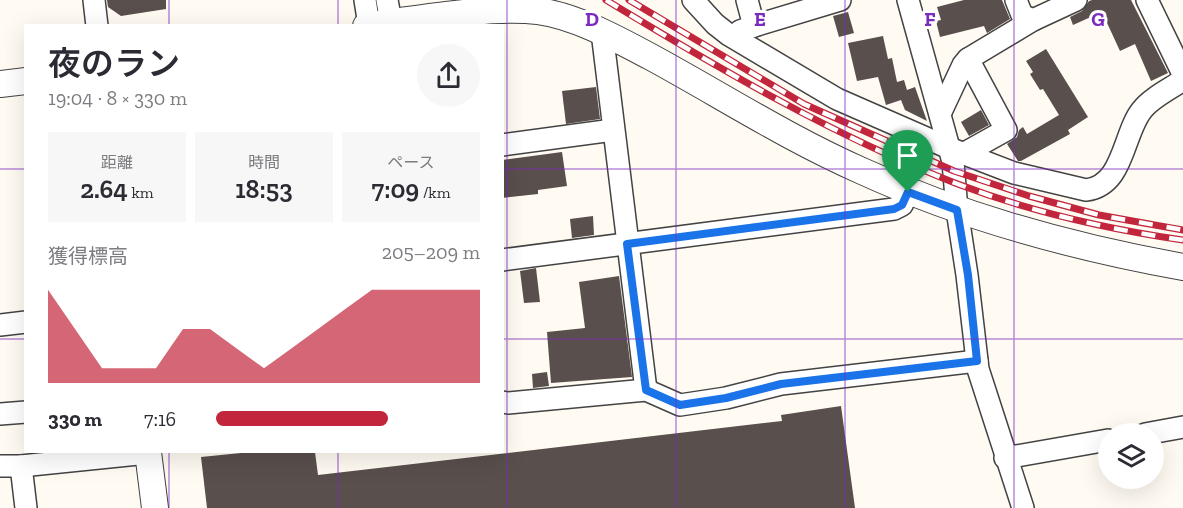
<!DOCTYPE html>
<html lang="ja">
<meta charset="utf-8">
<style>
body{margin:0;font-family:"Zilla Slab","Noto Sans JP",serif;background:#f7f7f7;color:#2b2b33;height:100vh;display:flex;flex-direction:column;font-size:22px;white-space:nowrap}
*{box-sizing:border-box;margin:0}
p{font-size:20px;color:#7c7c81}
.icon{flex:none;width:33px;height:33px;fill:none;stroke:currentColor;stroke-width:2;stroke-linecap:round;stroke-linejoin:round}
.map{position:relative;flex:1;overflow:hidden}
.drawer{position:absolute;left:24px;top:24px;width:480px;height:429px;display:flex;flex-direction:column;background:#fff;border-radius:0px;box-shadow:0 6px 24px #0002}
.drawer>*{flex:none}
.fabs{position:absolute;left:1098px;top:423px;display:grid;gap:12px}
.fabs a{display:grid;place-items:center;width:66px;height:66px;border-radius:50%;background:#fff;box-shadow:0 6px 24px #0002;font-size:30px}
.pin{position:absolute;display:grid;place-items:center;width:51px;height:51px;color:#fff;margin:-62px -26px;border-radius:50% 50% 50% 0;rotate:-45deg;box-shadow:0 0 6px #0007}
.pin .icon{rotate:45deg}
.round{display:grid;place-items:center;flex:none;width:63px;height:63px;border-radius:32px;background:#f7f7f7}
.summary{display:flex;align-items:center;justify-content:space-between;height:102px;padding:0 24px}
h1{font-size:33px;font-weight:600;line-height:45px}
.metrics{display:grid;grid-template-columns:repeat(3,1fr);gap:9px;height:102px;padding:6px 24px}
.metrics div{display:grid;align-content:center;border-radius:0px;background:#f7f7f7;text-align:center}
.metrics b{font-size:26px;font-weight:600}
.metrics small{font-size:16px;font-weight:400}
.metrics p{font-size:16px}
.chart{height:168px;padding:12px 24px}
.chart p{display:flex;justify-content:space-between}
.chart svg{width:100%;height:108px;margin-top:6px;fill:#c2263c;opacity:.7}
ul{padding:0 24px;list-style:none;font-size:20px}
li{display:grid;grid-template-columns:96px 72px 1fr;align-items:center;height:45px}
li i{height:15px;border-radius:8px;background:#c2263c}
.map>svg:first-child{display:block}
</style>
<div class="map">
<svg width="1183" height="508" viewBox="0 0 1183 508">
<rect width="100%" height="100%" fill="#fffbf2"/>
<!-- building -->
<g fill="#594f4c">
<path d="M 107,0 L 166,0 L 166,9 L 121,16 L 108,7 Z"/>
<path d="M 964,0 L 1002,0 L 1010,19 L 987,33 L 984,26 L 940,37 L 936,21 L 941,20 L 937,7 Z"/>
<path d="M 1092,0 L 1131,0 L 1168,73 L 1151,81 L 1135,44 L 1120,51 L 1102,12 L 1073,25 L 1070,17 L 1082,11 L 1089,1 Z"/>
<path d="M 848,12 L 854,33 L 839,37 L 833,16 Z"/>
<path d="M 883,36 L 888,59 L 892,58 L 897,82 L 904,80 L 907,90 L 915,87 L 927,121 L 905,110 L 901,100 L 886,105 L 878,77 L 857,81 L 848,43 Z"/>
<path d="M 1046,49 L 1088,117 L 1068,130 L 1070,134 L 1021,161 L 1018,161 L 1007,144 L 1017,137 L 1019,130 L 1023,127 L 1027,134 L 1059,115 L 1043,89 L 1040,90 L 1030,74 L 1033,72 L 1026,61 Z"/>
<path d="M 596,87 L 600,119 L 566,124 L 562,91 Z"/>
<path d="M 981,110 L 989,125 L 969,136 L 961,122 Z"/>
<path d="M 562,152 L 567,186 L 538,190 L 538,194 L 502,198 L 502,160 Z"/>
<path d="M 593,216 L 594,235 L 572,238 L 570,219 Z"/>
<path d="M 536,268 L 540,302 L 524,303 L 520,271 Z"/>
<path d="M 619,276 L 632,377 L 551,383 L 547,332 L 585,328 L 579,282 Z"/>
<path d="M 547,372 L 549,386 L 533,388 L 532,374 Z"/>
<path d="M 841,406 L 855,508 L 207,508 L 201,457 L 251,452 L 315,452 L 318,475 L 782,421 L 781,415 Z"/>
</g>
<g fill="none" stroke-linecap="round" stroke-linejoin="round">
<defs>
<g id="minor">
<path d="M 94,0 L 97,26"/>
<path d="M 365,0 L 369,25"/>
<path d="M 387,0 L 391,22"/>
<path d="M 693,0 L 715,24 L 729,35 L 837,99 L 949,148 L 1014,173 L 1086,190 C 1124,186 1123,133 1142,110 C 1151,98 1170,89 1183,80"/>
<path d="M 908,0 L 953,162 L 957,210 L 967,275 L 978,369 L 1023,508"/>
<path d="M 1016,0 L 1022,15 L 1033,20"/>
<path d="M 1147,0 L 1183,74"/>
<path d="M 754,26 L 840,0"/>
<path d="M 740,31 L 754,26 L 747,0"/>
<path d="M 602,32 L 646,390"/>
<path d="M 940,114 L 963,65 L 968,59 L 1033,20 L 1076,0"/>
<path d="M 502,145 L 613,130"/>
<path d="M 963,154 L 1006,130 L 968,59"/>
<path d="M 502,260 L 894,209 L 902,205 L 908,191"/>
<path d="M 0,325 L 26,322"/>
<path d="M 502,402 L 508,403 L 646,390 L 680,405 L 726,398 L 781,384 L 977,361"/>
<path d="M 0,414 L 26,412"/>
<path d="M 1145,434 L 1183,427"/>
<path d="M 1005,458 L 1108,440"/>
<path d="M 0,466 L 21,466 L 148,453"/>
<path d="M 21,466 L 26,508"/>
</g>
<g id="tertiary">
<path d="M 366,26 C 387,22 408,20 429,17 C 465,13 502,7 538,11 C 576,16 617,39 651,57 C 721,95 789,139 862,171 C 965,218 1072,247 1183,267"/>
<path d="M 0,84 L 26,81"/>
<path d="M 148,452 L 155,508"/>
</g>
</defs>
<!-- minor casing -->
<use href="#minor" stroke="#434343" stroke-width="24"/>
<!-- tertiary casing -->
<use href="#tertiary" stroke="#434343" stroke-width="28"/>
<!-- minor -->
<use href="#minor" stroke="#fff" stroke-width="21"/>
<!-- tertiary -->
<use href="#tertiary" stroke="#fff" stroke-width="26"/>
<defs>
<g id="rail">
<path d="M 606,0 C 718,68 832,135 955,183 C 1028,211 1106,229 1183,240"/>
<path d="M 629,0 L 804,104 L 954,171 L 1029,196 L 1099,215 L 1183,230"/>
</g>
</defs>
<!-- rail casing -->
<use href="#rail" stroke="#c2263c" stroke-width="7"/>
<!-- rail -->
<use href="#rail" stroke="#fff" stroke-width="4.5" stroke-dasharray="14" stroke-linecap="butt"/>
</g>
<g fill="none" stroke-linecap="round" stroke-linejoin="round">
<defs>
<path id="route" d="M 908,192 L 957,210 L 968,275 L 977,361 L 781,384 L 726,398 L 680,405 L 646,390 L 627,244 L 894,209 L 902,205 Z"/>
</defs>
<!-- route casing -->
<use href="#route" stroke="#fff" stroke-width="12"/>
<!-- route -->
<use href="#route" stroke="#1a73e8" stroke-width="8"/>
</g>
<!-- grid -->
<path fill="none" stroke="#7b2cbf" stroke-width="1.5" stroke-opacity="0.55" d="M 169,0 L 169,26M 338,0 L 338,26M 507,0 L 507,508M 676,0 L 676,508M 845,0 L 845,508M 1014,0 L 1014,508M 0,169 L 26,169M 502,169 L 1183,169M 0,339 L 26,339M 502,339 L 1183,339M 169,452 L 169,508M 338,452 L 338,508"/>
<g font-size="20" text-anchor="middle" font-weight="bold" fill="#7b2cbf" stroke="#fff" stroke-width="6" stroke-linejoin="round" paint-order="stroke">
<text x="592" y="26">D</text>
<text x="760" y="26">E</text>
<text x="930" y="26">F</text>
<text x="1098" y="26">G</text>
</g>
</svg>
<div class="fabs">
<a><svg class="icon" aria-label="layers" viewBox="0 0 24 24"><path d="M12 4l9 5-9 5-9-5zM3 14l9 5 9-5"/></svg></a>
</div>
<div class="pin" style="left:908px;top:192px;background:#1e9e55"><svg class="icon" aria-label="arrive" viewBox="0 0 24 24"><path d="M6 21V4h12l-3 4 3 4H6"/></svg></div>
<section class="drawer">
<div class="summary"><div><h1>夜のラン</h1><p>19:04 · 8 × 330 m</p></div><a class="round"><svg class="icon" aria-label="share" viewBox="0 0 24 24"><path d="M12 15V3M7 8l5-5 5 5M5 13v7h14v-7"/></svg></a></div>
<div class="metrics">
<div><p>距離</p><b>2.64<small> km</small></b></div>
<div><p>時間</p><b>18:53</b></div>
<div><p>ペース</p><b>7:09<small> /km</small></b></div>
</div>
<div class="chart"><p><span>獲得標高</span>205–209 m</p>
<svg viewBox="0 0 160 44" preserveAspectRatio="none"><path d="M0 44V6L10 22L20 38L30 38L40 38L50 22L60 22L70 30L80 38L90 30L100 22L110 14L120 6L130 6L140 6L150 6L160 6V44z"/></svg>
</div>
<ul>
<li><b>330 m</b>7:16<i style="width:65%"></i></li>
</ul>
</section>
</div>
